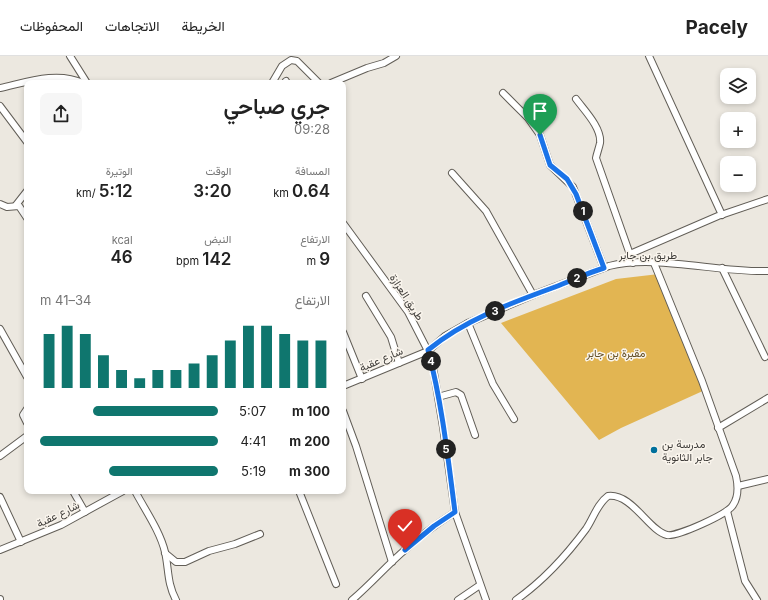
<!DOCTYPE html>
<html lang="ar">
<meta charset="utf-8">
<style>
body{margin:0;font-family:Inter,Vazirmatn,sans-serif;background:#f6f6f6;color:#222;direction:rtl;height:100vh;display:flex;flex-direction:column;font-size:15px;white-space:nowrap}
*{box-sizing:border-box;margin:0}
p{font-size:13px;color:#767676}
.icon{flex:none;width:22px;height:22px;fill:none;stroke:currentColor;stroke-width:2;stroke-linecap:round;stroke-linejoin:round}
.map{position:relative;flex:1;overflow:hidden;direction:ltr}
.panel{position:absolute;left:24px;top:24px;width:322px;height:414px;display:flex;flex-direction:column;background:#fff;border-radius:8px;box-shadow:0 2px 6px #0003;direction:rtl}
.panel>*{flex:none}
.controls{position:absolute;left:720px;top:12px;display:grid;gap:8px}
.controls a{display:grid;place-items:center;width:36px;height:36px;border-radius:8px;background:#fff;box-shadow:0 2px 6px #0003;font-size:20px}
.pin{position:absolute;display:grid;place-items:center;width:34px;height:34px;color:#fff;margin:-41px -17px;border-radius:50% 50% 50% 0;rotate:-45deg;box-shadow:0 0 4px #0007}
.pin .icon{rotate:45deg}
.km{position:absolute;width:20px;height:20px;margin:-10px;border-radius:50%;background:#222;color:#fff;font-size:11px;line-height:20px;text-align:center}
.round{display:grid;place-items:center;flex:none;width:42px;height:42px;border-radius:8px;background:#f6f6f6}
.head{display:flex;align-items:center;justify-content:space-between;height:68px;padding:0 16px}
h1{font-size:22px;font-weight:600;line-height:30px}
.stats{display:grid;grid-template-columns:repeat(3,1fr);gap:6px;height:68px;padding:4px 16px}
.stats div{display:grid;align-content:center}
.stats b{font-size:17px;font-weight:600}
.stats small{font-size:11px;font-weight:400}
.stats p{font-size:11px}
.chart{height:112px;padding:8px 16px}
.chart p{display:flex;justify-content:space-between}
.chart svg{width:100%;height:72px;margin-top:4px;stroke:#0f766e;stroke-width:6}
ul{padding:0 16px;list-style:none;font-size:13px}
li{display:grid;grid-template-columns:64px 48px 1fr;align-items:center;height:30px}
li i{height:10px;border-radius:5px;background:#0f766e}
header{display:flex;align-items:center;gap:24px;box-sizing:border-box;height:56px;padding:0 20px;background:#fff;border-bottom:1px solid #e0e0e0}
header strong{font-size:19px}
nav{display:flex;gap:22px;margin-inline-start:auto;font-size:14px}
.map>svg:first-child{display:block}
</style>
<header>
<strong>Pacely</strong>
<nav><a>الخريطة</a><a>الاتجاهات</a><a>المحفوظات</a></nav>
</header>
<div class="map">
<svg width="768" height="544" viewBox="0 0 768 544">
<rect width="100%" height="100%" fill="#ece8e0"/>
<!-- green -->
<path fill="#e2b552" d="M 659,218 L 705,334 L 621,372 L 599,384 L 501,267 L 616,223 Z"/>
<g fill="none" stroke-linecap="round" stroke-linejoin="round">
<defs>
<g id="minor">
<path d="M 70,0 L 87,27"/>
<path d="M 649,0 L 722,159"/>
<path d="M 286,25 L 287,27"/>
<path d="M 272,27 L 282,10 L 291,4 L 297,5 L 319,27"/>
<path d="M 331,27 L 367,12 L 384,7 L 396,0"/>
<path d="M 0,32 C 27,26 57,15 83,27"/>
<path d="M 503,37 L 528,62 L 540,79 L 550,109 L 573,131 L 604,212"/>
<path d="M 576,43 C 584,54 602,72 600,87 C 599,92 597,97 596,102 L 633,207"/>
<path d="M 0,50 L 27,86"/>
<path d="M 452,117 L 486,155 L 533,239"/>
<path d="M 0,148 L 7,151 L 19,150 L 27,162"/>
<path d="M 16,149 L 27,135"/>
<path d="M 343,167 L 408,256 L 428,295 L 434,317 L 443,371 L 455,456 L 486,544"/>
<path d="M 630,198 L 718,160 L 768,143"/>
<path d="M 722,212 L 765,301"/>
<path d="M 366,240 L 391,281 L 399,307"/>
<path d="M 468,267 L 493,328 L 514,363"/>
<path d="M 0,273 L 27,321"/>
<path d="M 343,276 L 362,323"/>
<path d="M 343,330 L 428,295 L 445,280 L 468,267 L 533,239 L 609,210 C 655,198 719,217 768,215"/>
<path d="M 438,341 L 456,336 L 461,339 L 475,379"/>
<path d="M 27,353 L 23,359 L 27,367"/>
<path d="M 343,355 L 356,390 L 392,506"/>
<path d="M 718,372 L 768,342"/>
<path d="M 0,400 L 27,380"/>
<path d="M 738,430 L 768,423"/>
<path d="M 73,435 L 85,456"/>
<path d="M 135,435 C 145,454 160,475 165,496 C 169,514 167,527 176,544"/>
<path d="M 299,435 L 336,528"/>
<path d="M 0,441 L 21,486"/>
<path d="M 727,455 L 745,525 L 757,544"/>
<path d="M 0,494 L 61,469 L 123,435"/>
<path d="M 165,497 L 176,506 L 185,506 L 209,495 L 235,488 L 260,478"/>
<path d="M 0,543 L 0,544"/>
<path d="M 352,544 C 371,528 387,509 406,493 C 421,479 438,467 455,456"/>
<path d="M 458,544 L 480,529"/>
<path d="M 516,544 C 543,525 566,500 586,473 C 593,463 597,448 608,440 C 632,437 649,475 667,479 C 677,481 728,458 733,449 C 739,440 738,429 736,420 L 702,325 L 654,207"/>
</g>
</defs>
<!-- minor casing -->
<use href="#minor" stroke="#625e57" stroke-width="8"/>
<!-- minor -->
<use href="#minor" stroke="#fff" stroke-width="6"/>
</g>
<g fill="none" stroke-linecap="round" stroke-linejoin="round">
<defs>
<path id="route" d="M 405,494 L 434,470 L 455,456 C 448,402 442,347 428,294 C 464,264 511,247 555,231 C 571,225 587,217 604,212 L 576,138 L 567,123 L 550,109 L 540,79"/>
</defs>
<!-- route casing -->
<use href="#route" stroke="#fff" stroke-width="8"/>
<!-- route -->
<use href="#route" stroke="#1a73e8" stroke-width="5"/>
</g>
<!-- markers -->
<circle fill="#00709c" stroke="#faf5ed" stroke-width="1.5" cx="654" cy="394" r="4"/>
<g text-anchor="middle" stroke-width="3" stroke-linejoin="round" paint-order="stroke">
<!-- street labels -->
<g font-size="11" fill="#3e3c39" stroke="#faf5ed">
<text x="648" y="203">طريق بن جابر</text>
<text transform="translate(407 241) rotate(57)" y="4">طريق العزازة</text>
<text transform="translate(381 303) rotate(-23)" y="4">شارع عقبة</text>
<text transform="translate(58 458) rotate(-26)" y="4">شارع عقبة</text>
</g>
<!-- park labels -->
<g font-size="11" fill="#634f26" stroke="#faf5ed">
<text x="616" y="301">مقبرة بن جابر</text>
</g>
<!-- poi labels -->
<g font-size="11" fill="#3e3c39" stroke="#faf5ed" text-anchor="start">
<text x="662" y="392">مدرسة بن<tspan x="662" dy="13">جابر الثانوية</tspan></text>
</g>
</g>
</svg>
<div class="controls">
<a><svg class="icon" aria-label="layers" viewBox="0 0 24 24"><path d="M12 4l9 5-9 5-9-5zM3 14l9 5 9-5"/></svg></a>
<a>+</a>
<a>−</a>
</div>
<div class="pin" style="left:540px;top:79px;background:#1e9e55"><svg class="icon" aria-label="arrive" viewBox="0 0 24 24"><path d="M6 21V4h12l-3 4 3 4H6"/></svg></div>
<div class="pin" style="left:405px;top:494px;background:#d93025"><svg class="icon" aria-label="check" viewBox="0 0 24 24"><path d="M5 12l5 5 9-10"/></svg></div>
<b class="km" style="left:583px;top:155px">1</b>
<b class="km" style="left:577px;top:222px">2</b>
<b class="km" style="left:495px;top:255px">3</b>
<b class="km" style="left:431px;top:305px">4</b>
<b class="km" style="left:446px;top:393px">5</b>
<section class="panel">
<div class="head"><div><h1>جري صباحي</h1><p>09:28</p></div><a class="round"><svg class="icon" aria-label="share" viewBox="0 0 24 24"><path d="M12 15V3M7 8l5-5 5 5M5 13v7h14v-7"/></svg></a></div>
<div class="stats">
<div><p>المسافة</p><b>0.64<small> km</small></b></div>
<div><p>الوقت</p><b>3:20</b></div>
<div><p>الوتيرة</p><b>5:12<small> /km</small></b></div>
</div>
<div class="stats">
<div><p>الارتفاع</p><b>9<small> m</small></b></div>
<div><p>النبض</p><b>142<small> bpm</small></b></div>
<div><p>kcal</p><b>46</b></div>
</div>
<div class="chart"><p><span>الارتفاع</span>34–41 m</p>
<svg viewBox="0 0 160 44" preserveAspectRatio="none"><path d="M5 44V11M15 44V6M25 44V11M35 44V24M45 44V33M55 44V38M65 44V33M75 44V33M85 44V29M95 44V24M105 44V15M115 44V6M125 44V6M135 44V11M145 44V15M155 44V15"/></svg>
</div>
<ul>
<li><b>100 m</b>5:07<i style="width:70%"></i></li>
<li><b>200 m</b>4:41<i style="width:100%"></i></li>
<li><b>300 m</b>5:19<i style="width:61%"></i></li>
</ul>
</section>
</div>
